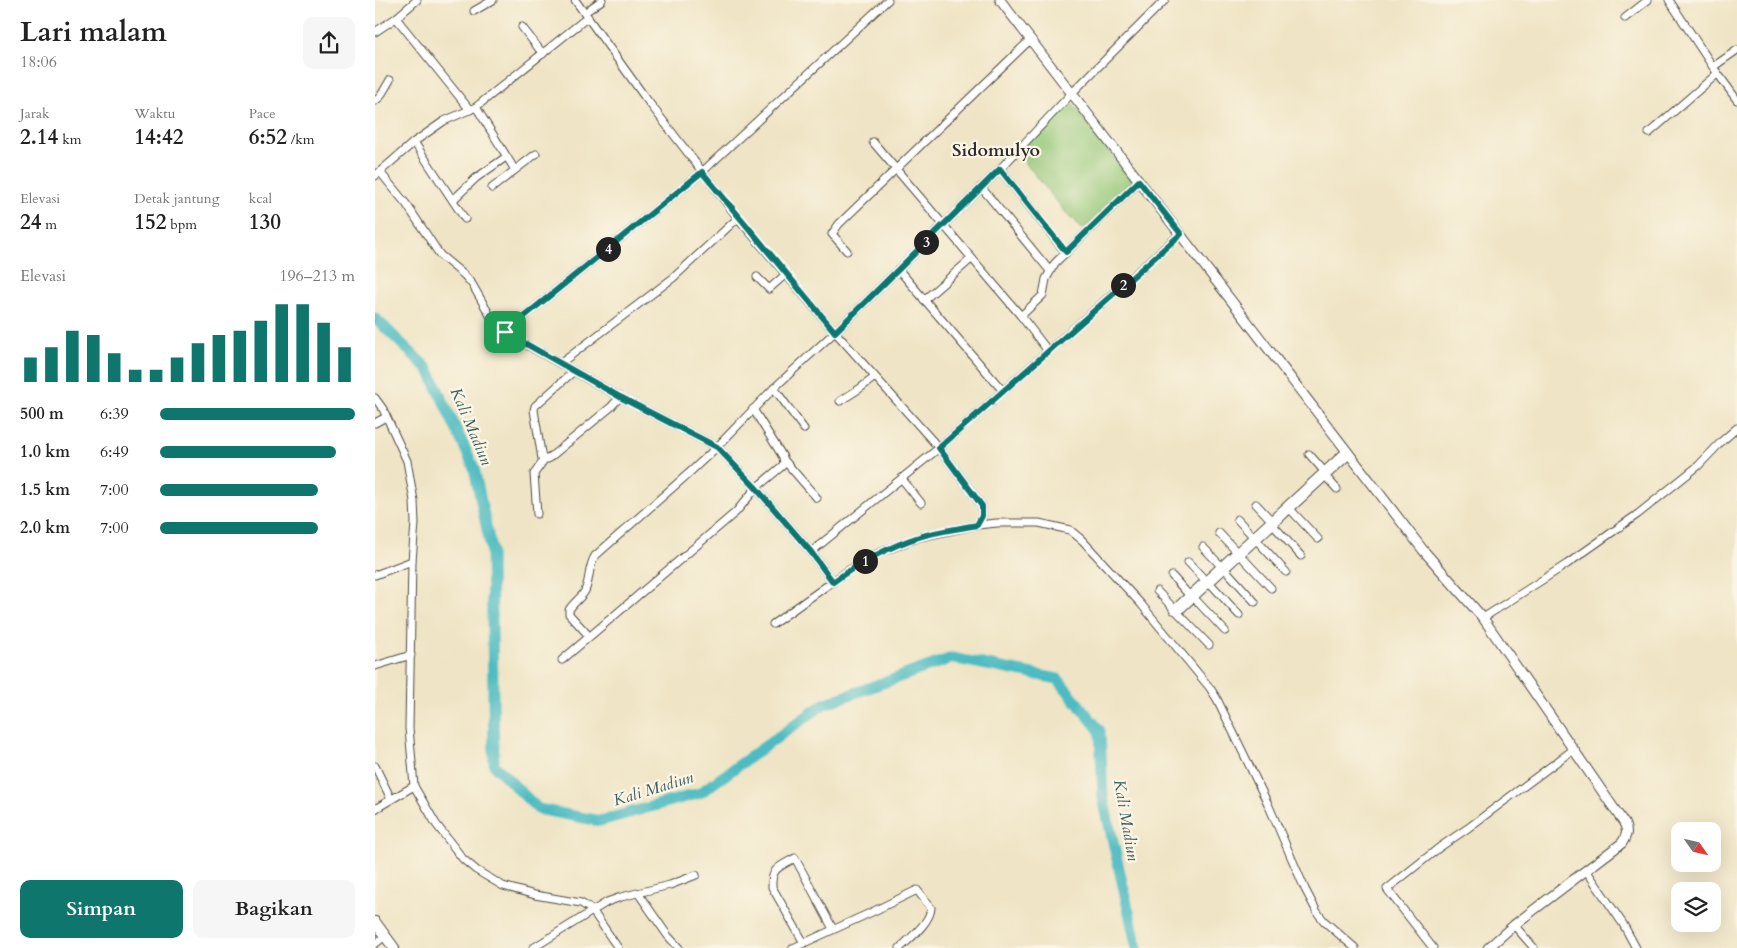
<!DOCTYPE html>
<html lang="id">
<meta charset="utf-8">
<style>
body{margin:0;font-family:Cardo,serif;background:#f6f6f6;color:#222;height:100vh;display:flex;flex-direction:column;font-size:19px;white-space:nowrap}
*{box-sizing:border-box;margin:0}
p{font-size:16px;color:#767676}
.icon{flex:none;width:28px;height:28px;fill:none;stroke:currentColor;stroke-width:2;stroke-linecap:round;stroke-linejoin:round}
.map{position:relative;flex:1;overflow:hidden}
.sheet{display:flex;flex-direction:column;background:#fff;width:375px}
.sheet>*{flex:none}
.needle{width:32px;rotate:124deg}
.controls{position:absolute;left:1296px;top:822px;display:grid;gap:10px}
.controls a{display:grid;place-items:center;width:50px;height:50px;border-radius:10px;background:#fff;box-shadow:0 5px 20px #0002;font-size:25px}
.pin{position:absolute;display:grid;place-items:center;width:42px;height:42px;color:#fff;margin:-21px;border-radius:10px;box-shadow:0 2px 8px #0006}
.km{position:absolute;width:25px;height:25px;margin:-12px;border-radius:50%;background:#222;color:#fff;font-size:14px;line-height:25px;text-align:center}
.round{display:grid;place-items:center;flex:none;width:52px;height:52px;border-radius:10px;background:#f6f6f6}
.overview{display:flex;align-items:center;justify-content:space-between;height:85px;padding:0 20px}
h1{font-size:28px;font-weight:800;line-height:38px}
.stats{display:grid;grid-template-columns:repeat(3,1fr);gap:8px;height:85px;padding:5px 20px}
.stats div{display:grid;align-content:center}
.stats b{font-size:21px;font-weight:800}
.stats small{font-size:14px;font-weight:400}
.stats p{font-size:14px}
.chart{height:140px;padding:10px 20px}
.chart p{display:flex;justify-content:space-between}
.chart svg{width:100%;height:90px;margin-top:5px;stroke:#0f766e;stroke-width:6}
.button{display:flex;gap:10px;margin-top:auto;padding:10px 20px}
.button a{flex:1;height:58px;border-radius:10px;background:#0f766e;color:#fff;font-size:20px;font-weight:800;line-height:58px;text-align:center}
.button a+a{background:#f6f6f6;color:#222}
ul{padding:0 20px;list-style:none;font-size:16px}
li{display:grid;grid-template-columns:80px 60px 1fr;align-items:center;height:38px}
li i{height:12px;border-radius:6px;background:#0f766e}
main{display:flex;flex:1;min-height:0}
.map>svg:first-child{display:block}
</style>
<main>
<section class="sheet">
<div class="overview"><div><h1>Lari malam</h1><p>18:06</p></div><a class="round"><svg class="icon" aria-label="share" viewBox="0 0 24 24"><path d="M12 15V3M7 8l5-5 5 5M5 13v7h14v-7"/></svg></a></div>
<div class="stats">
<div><p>Jarak</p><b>2.14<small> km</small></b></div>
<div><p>Waktu</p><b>14:42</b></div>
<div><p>Pace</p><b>6:52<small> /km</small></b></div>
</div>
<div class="stats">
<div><p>Elevasi</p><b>24<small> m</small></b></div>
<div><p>Detak jantung</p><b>152<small> bpm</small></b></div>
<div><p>kcal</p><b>130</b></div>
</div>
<div class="chart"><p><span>Elevasi</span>196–213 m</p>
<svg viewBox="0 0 160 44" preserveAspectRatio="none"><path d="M5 44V32M15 44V27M25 44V19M35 44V21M45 44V30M55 44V38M65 44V38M75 44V32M85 44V25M95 44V21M105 44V19M115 44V14M125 44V6M135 44V6M145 44V15M155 44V27"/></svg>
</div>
<ul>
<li><b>500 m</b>6:39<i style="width:100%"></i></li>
<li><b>1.0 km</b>6:49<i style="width:90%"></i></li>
<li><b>1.5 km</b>7:00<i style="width:81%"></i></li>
<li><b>2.0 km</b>7:00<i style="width:81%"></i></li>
</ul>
<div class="button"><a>Simpan</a><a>Bagikan</a></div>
</section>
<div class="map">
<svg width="1362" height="948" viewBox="0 0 1362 948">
<rect width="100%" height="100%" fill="#fcf5e5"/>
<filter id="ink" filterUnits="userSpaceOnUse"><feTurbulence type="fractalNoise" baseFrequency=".02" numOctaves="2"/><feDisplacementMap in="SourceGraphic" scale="10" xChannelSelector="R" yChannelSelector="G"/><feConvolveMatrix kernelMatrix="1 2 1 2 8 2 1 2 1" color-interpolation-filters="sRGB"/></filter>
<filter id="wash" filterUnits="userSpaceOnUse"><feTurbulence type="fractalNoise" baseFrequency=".0096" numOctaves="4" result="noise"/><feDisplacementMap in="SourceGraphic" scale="20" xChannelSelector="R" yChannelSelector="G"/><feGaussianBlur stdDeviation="1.12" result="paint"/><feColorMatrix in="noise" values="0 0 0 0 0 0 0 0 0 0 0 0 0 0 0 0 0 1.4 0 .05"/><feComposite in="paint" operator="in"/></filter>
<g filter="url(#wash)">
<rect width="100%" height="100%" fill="#efe4c5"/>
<!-- green -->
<path fill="#93c676" stroke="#5f7850" d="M 694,99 L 759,183 L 713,230 L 710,227 L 707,229 L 698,218 L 696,219 L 642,152 Z"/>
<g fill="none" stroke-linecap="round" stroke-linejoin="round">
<!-- river -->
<path stroke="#4dbcc2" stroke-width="11" d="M 0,318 L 54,370 L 99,468 L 116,549 L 119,765 L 163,809 L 225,821 L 325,793 L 449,704 L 577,658 L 683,679 L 725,731 L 728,798 L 762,948"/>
</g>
</g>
<g filter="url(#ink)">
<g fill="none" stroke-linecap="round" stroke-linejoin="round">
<defs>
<g id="minor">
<path d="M 200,0 L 269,96 L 363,218 L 460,332 L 564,448 L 607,506 L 607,517 L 602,525"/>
<path d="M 1294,0 L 1338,67 L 1362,100"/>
<path d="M 99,11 L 118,0"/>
<path d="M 209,13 L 227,0"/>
<path d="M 21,18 L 95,110"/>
<path d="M 1250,18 L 1273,0"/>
<path d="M 147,27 L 168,54"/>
<path d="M 0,32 L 21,18 L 42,0"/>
<path d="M 1338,67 L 1362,50"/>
<path d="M 0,101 L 5,97 L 15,80"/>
<path d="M 101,107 L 140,170 L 161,154"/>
<path d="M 1274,133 L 1342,74"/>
<path d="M 39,142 L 90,219"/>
<path d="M 498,142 L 646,316 L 673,351"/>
<path d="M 625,169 L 691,253"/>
<path d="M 5,172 L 32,205 L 65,255 L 89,275 L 97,284 L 120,324 L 125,330 L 245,397 L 342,447 L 381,488 L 436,552 L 458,582"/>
<path d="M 0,176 L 39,142 L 69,121 L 101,107 L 213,17"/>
<path d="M 606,187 L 675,271"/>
<path d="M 117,188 L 140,170"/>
<path d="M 78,200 L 101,178 L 131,157"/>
<path d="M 472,251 L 457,234 L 464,224 L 656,39"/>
<path d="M 523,269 L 628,391"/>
<path d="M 382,277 L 394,289 L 411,274"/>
<path d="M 549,300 L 596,259"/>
<path d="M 646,316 L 668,295 L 671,279 L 680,263 L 764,181"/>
<path d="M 130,332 L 327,172 L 513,0"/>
<path d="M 186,363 L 298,278 L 363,218"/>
<path d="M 199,371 L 160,406 L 159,410 L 167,459 L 173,459 L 236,407 L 245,397"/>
<path d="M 399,388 L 429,429"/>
<path d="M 0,398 L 8,409 L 32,461 L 39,501 L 40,523 L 37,561 L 34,728 L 39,786 L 61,824 L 88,859 L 101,870 L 128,886 L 160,895 L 206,903 L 217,910 L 243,948"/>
<path d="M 465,401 L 484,389 L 500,377"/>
<path d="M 0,423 L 11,417"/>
<path d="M 934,454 L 949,471"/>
<path d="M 409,460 L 442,498"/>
<path d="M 950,476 L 962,489"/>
<path d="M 527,479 L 546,503"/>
<path d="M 881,504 L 896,520"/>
<path d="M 915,509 L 943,539"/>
<path d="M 162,514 L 159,474 L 169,460"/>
<path d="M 862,519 L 911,572"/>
<path d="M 898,525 L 926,556"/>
<path d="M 844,533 L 861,551"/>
<path d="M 828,547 L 846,566"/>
<path d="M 436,552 L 564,448 L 805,234"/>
<path d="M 865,555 L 896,588"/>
<path d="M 813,562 L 830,580"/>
<path d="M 850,569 L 880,602"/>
<path d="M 0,575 L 37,561"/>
<path d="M 797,576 L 814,595"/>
<path d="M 835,583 L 864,615"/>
<path d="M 782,591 L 834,645"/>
<path d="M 819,598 L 850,631"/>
<path d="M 798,610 L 971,451"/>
<path d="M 803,612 L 974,455"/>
<path d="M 1108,618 L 1192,564 L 1263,514 L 1323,466 L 1346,442 L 1362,428"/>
<path d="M 398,624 L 474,570 L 504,553 L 529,543 L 545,537 L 602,525 L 622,523 L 664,523 L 695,530 L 707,540 L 766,604 L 835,688 L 842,699 L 893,804 L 930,889 L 942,912 L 949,921 L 980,948"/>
<path d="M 214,636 L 194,614 L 194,610 C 198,603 206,598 210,591 C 215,580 213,567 220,556 L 313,474 L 342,447 L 399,388 L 460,332 L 625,169 L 696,94 L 790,0"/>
<path d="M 187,660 L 361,512 L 381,488 L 406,467 L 409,464 L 408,457 L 378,409"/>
<path d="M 0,666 L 36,655"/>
<path d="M 0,766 L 16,799"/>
<path d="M 0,809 L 39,786"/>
<path d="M 1211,870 L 1248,924 L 1261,948"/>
<path d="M 263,893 L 293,936 L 304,948"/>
<path d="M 1139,925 L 1159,948"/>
<path d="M 429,943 L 397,887 C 396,868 404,867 420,858 L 458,929"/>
<path d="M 0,944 L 10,936"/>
<path d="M 158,948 L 232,902 L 246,897 L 295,885 L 321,875"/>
<path d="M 418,948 L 497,912 L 542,890 L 556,908 C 555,923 535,938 525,948"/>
<path d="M 1058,948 L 1012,889 L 1065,847 L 1093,828 L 1199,749"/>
</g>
<path id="major" d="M 625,0 L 1048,550 L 1108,618 L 1249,823 C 1253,831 1252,835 1247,843 L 1139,925 L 1113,948"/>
<path id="highway" d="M 0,922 L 19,948"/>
</defs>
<!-- minor casing -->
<use href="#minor" stroke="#484742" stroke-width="9"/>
<!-- major casing -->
<use href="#major" stroke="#484742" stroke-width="11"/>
<!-- highway casing -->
<use href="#highway" stroke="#484742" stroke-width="12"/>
<!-- minor -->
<use href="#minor" stroke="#fff" stroke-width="7"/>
<!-- major -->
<use href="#major" stroke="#fff" stroke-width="9"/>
<!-- highway -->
<use href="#highway" stroke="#fff" stroke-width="10"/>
</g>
</g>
<g fill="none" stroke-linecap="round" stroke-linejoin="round" filter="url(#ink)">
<defs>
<path id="route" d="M 625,169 L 691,252 L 764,181 L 806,234 L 564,448 L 607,506 L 607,516 L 602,525 C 583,529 563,531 544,537 C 513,547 484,563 458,582 L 436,552 L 381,488 L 342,447 L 245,397 L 130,332 L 327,172 L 460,332 Z"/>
</defs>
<!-- route casing -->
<use href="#route" stroke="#fff" stroke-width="10"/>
<!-- route -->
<use href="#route" stroke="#0f766e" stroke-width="6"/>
</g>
<g text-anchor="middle" stroke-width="4.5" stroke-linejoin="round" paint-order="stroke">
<!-- water labels -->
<g font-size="16" font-style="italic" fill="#375e60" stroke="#fcf5e5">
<text transform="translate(97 426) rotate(67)" y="6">Kali Madiun</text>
<text transform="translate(278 788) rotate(-17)" y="6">Kali Madiun</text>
<text transform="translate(752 820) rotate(80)" y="6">Kali Madiun</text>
</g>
<!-- quarter labels -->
<g font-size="18" font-weight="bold" fill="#2b2b2b" stroke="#fcf5e5">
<text x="621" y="156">Sidomulyo</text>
</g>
</g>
</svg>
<div class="controls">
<a><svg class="needle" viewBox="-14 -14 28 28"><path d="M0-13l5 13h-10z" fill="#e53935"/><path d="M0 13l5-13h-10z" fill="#767676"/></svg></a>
<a><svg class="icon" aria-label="layers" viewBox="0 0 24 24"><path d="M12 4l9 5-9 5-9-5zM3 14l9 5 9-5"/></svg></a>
</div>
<div class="pin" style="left:130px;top:332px;background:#1e9e55"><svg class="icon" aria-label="arrive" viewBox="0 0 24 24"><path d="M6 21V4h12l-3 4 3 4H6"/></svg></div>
<b class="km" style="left:490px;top:561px">1</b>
<b class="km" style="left:748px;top:285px">2</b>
<b class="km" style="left:551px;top:242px">3</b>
<b class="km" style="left:233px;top:249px">4</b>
</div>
</main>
